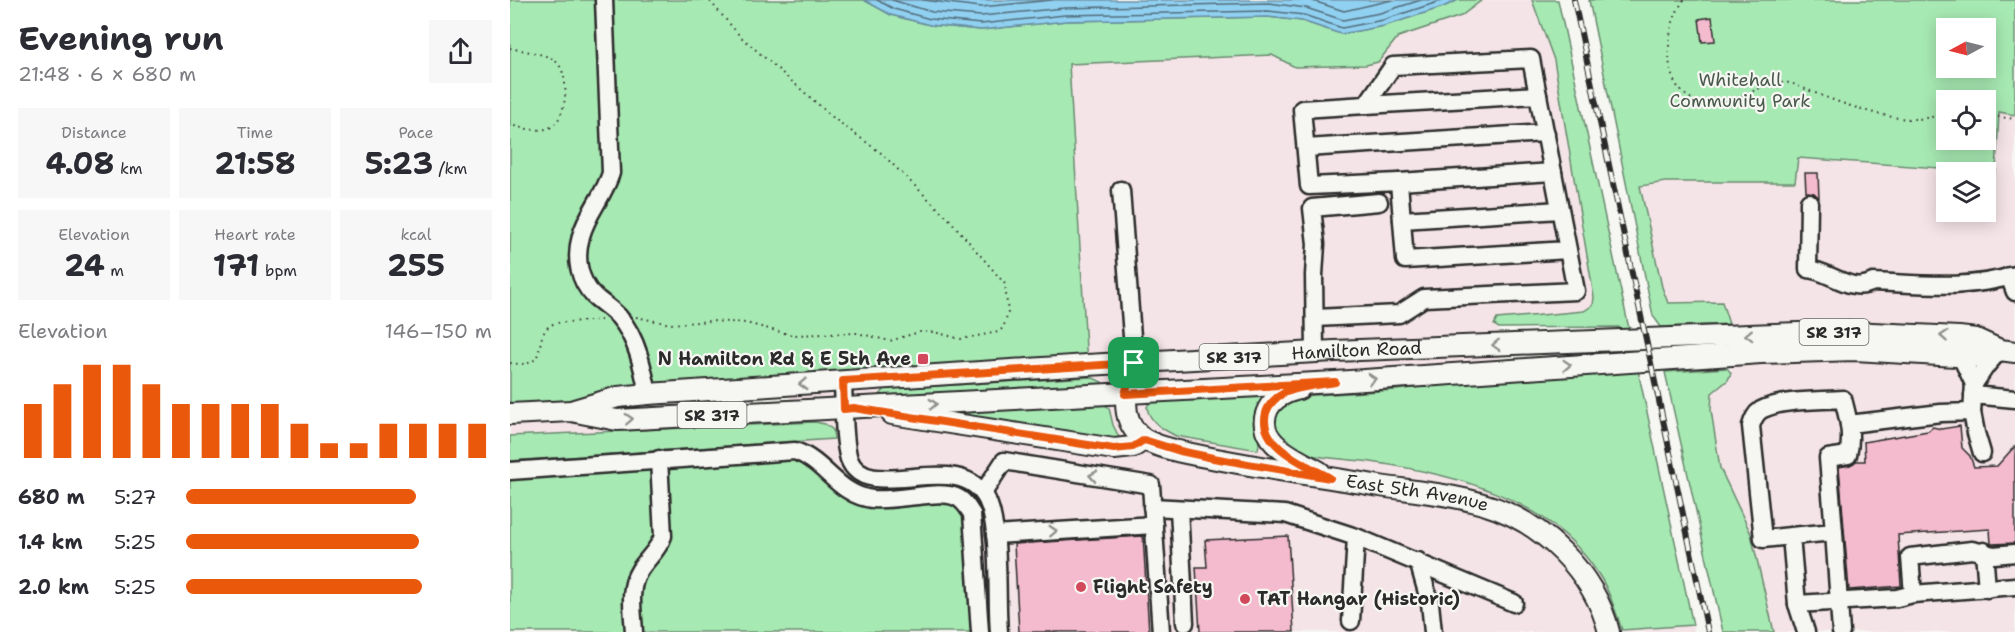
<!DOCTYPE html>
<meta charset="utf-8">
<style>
body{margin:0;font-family:"Shantell Sans",sans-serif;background:#f7f7f7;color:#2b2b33;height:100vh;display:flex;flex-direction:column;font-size:22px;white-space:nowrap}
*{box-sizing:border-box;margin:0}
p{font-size:20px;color:#7c7c81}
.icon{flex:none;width:33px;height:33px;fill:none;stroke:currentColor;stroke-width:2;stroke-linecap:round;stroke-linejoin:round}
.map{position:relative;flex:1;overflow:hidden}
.sheet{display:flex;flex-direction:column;background:#fff;width:510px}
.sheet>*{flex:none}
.needle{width:39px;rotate:263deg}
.buttons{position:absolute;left:1426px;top:18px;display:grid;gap:12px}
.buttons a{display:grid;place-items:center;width:60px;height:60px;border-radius:0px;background:#fff;box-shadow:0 3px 15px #0003;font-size:30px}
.pin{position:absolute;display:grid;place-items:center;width:51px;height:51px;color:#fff;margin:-26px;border-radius:12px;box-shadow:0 3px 9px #0006}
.round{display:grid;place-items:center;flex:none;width:63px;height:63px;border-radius:0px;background:#f7f7f7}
.summary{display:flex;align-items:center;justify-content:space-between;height:102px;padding:0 18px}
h1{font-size:33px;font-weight:700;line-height:45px}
.figures{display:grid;grid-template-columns:repeat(3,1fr);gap:9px;height:102px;padding:6px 18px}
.figures div{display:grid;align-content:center;border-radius:0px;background:#f7f7f7;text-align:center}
.figures b{font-size:30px;font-weight:700}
.figures small{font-size:16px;font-weight:400}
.figures p{font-size:16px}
.chart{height:168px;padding:12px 18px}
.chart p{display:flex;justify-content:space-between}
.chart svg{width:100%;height:108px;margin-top:6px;stroke:#ea580c;stroke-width:6}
ul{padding:0 18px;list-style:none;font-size:20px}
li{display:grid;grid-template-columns:96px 72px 1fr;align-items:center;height:45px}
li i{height:15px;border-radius:8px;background:#ea580c}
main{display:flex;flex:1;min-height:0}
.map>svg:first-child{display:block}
</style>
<main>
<section class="sheet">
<div class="summary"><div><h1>Evening run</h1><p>21:48 · 6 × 680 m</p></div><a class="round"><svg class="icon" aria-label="share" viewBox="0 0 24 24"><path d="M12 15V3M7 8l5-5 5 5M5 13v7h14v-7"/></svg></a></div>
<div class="figures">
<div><p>Distance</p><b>4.08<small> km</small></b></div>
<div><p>Time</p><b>21:58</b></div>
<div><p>Pace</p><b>5:23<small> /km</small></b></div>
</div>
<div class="figures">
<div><p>Elevation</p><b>24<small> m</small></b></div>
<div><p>Heart rate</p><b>171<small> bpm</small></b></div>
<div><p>kcal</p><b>255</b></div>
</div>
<div class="chart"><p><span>Elevation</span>146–150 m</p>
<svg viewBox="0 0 160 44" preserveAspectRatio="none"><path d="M5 44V22M15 44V14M25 44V6M35 44V6M45 44V14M55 44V22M65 44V22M75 44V22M85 44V22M95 44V30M105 44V38M115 44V38M125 44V30M135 44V30M145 44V30M155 44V30"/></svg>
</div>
<ul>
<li><b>680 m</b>5:27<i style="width:75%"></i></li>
<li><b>1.4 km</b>5:25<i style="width:76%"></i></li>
<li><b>2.0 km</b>5:25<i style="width:77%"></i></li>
</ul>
</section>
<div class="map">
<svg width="1505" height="632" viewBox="0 0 1505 632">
<rect width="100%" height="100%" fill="#f6f6f2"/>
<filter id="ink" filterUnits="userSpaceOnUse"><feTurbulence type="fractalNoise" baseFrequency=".0167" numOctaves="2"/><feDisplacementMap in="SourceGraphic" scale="12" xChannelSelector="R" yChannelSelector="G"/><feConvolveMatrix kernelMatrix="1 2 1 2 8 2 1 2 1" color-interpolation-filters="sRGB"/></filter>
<g filter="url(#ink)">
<!-- built -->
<g fill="#f5e4e7" fill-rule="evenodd">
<path d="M 972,0 L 1022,0 L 1044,60 L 1084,297 L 1083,306 L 1074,311 L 987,319 L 984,325 L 989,328 L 991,377 L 886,390 L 791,396 L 805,455 L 865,463 L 931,476 L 985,492 L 1015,506 L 1040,521 L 1065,544 L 1088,572 L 1101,599 L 1112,630 L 1183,625 L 1184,632 L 0,632 L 0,414 L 281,411 L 278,385 L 577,365 L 558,64 L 763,55 L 785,67 L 868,62 L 888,37 L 951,16 Z"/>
<path d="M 1489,112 L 1505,115 L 1505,632 L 1264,632 L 1241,534 L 1210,468 L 1207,453 L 1201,410 L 1202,393 L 1218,380 L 1221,372 L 1219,324 L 1213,303 L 1158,304 L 1152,287 L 1130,186 L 1156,182 L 1285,182 L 1288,158 L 1485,172 ZM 1437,172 L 1476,172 L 1476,212 L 1437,212 Z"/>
</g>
<!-- green -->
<g fill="#a7e9b3" stroke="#698a6f" stroke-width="1.5" fill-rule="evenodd">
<path d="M 0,0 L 354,0 L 381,15 L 420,25 L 471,30 L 556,21 L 758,17 L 792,21 L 831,34 L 874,26 L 933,7 L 948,0 L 972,0 L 951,16 L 888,37 L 868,62 L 856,65 L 785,67 L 762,55 L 559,64 L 577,365 L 0,414 Z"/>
<path d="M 1022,0 L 1048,0 L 1183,625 L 1112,630 C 1105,610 1099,589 1087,572 C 1038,497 944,474 861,462 C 838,459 806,459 785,450 C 778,447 771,436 766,430 L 766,413 L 777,402 L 791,396 L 886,390 L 991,377 L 1119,372 L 1109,327 L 989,328 L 984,325 L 987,319 L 1074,311 L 1083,305 L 1084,297 L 1044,60 Z"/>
<path d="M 1079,0 L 1505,0 L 1505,115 L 1489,112 L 1486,172 L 1288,158 L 1285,182 L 1156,182 L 1130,186 L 1152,287 L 1158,303 L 1212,302 L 1219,324 L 1151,327 L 1143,316 ZM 1437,28 L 1476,28 L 1476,68 L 1437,68 ZM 1437,100 L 1476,100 L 1476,140 L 1437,140 Z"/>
<path d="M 1217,368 L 1221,373 L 1218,380 L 1202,393 L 1201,410 L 1210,468 L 1241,534 L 1264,632 L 1213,632 L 1155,372 Z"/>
<path d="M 581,377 L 592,382 L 590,386 L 369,400 L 369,396 L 375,389 Z"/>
<path d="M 759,391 L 746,431 L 749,443 L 748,450 L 666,436 C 654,430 639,422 637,407 L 642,398 Z"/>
<path d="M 591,402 L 599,408 L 603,425 L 611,441 L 443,414 L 443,411 Z"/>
<path d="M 305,422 L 315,424 L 323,430 L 324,439 L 0,461 L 0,436 Z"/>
<path d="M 285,451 L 336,490 L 455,504 L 470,632 L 0,632 L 0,471 Z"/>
</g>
<!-- water -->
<path fill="#90d0f1" stroke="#688ea2" stroke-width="1.5" d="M 354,0 L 948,0 L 933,7 L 874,26 L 831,34 L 792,21 L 758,17 L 556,21 L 471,30 L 420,25 L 381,15 Z"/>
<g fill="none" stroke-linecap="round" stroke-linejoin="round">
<!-- shore -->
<g stroke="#536d7a" stroke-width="1.5">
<path d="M 367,0 L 384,9 L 420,19 L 471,24 L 555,15 L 758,11 L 794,15 L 832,28 L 873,20 L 934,0"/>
<path d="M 382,0 L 422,12 L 471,16 L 555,8 L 759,3 L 796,8 L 833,20 L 870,13 L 911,0"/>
<path d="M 413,0 L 471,7 L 542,0"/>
<path d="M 800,0 L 834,11 L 882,0"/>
</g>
</g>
<!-- building -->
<g fill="#f4bbce" stroke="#2b2b2b" stroke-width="1.5">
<path d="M 1202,17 L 1205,41 L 1192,42 L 1189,19 Z"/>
<path d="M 1295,173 L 1308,173 L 1309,198 L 1304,193 L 1296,192 Z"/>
<path d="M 1450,426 L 1452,448 L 1460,456 L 1464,467 L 1487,466 L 1505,446 L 1505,543 L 1481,544 L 1480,529 L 1388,535 L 1391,586 L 1339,590 L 1329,467 L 1340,465 L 1346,461 L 1355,461 L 1354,442 L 1418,431 L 1423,427 L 1431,429 Z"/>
<path d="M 633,536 L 639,632 L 509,632 L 504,544 Z"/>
<path d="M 778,536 L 784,632 L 690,632 L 686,567 L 697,567 L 695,540 Z"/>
</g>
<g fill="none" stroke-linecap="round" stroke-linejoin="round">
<defs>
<g id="minor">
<path d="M 94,0 L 101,173 C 94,196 77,213 71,236 C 65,257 68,280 84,296 C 92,303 102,309 109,317 C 127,338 133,368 138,394"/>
<path d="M 856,105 L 1028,95"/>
<path d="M 796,148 L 1036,133"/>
<path d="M 889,182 L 1043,172"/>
<path d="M 611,190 L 624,363"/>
<path d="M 1299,202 L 1298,269 C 1320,271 1341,294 1363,282 C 1411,284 1458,290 1505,275"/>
<path d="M 892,220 L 1050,210"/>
<path d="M 1499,276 L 1505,292"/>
<path d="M 805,318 L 889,314 L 914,298 L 1066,291 C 1051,214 1036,136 1021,59 L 883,66 L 856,105 L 792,109 L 799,186 L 889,182 L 895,260 L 1058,250"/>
<path d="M 805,353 L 804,275 L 806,244 L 802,208 L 869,202"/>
<path d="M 1450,355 L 1464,384 L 1476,366 L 1490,350"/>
<path d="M 333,381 C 334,403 333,440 339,459 C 357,507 450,445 477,500 C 491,529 486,597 489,632"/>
<path d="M 1463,395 L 1505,399"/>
<path d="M 1462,412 L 1466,433 L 1472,453"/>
<path d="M 1339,424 L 1431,413 L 1462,412 L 1464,384"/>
<path d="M 0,471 L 285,451 C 316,462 328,495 362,499 C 386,502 426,489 446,497 C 454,500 458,508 462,514 L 470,632"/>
<path d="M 473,493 L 494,461 L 641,485 L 651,632"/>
<path d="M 642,507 L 775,514 L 846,537 L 841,621"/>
<path d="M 669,509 L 675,623"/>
<path d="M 1324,532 L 1331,632"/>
<path d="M 485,535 L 644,525"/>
<path d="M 1281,536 L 1324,532 L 1318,458 L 1338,455 C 1343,435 1338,418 1333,399 C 1310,401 1271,399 1251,410 C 1245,414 1243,419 1241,426 L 1253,539 L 1281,536 L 1287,604 L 1296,632"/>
<path d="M 846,537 L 1004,603"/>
<path d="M 1474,551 L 1477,589"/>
<path d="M 1505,553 L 1484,555 L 1462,550 L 1400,557 L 1403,594 L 1505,586"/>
<path d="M 908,561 L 920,603 L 923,632"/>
<path d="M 1287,604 L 1387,598 L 1403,594"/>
<path d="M 124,632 C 123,613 118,588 129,571 C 137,558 148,551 153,536 L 149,459"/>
</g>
<g id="major">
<path id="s1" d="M 624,363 C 617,388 608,416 630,436 C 644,449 692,456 712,460 C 764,470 817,477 870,486 C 904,491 940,494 973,504 C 1032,521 1084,572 1099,632"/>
<path d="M 789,389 C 776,392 764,397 758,409 C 742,442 788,459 810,472"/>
<path id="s2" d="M 64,410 L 108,397 L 138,394 L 577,365 L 824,351 L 1288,333 L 1341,332 L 1449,337 L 1466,339 L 1490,350"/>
<path d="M 0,414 L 61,411 L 107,420 L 825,382 L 1251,353 L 1345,350 L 1463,357 L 1490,350 L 1505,352"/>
<path d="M 382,414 L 604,449 L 623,447 L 634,440"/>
</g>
</defs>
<!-- minor casing -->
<use href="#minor" stroke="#2b2b2b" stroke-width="21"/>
<!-- major casing -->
<use href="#major" stroke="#2b2b2b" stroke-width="24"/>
<!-- path -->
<g stroke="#2b2b2b" stroke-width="2" stroke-dasharray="1.5 4.5" stroke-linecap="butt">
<path d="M 1174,0 C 1160,19 1157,44 1160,67 C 1164,92 1184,107 1210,103 C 1235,99 1254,80 1281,83 C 1314,97 1368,119 1404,119 C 1415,119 1426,116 1437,114"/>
<path d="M 0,48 C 13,51 33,53 44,60 C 61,71 58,117 41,127 C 29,133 13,128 0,125"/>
<path d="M 1476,115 L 1505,119"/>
<path d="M 126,317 L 160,324 L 202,321 L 236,323 L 282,335 L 347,333 L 380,341 L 409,332 L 424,332 L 451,339 L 488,332 L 493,328 L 498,314 L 495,284 L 439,219 L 371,153 L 326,120 L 230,36 L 199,0"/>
<path d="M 0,363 C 44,370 19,336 43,324 C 50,321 80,322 91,320"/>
</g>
<!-- minor -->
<use href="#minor" stroke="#f6f6f2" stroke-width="16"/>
<!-- major -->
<use href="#major" stroke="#f6f6f2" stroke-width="20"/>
<defs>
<path id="rail" d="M 1064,0 L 1198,632"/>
</defs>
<!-- rail casing -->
<use href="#rail" stroke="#2b2b2b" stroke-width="6"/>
<!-- rail -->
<use href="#rail" stroke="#f6f6f2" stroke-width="4" stroke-dasharray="11" stroke-linecap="butt"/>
</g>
<!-- one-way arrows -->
<defs><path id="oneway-chevron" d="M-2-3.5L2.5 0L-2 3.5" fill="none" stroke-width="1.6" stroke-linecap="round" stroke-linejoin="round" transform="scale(1.5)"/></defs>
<g stroke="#90908e">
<use href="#oneway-chevron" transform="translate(1239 335) rotate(178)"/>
<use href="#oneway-chevron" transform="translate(1434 336) rotate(-176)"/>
<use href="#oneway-chevron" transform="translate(986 345) rotate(178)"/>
<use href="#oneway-chevron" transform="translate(1057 365) rotate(-4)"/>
<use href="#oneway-chevron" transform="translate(862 379) rotate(-5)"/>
<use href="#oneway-chevron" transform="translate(293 384) rotate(177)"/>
<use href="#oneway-chevron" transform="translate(423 404) rotate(-3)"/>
<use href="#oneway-chevron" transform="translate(119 419) rotate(-3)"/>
<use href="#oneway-chevron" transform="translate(583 476) rotate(-171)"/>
<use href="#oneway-chevron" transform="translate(543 531) rotate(-3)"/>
</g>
</g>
<g fill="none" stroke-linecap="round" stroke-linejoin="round" filter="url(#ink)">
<defs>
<path id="route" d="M 624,363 L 615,394 L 825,382 C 809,385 789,386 774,393 C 766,397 758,405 756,413 C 747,446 797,465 820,478 L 703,458 L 670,451 L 634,440 L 623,447 L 604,449 L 344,408 L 334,409 L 333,381 Z"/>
</defs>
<!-- route casing -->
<use href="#route" stroke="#fff" stroke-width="12"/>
<!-- route -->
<use href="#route" stroke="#ea580c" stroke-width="8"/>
</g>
<!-- markers -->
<g fill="#d1495b" stroke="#f6f6f2" stroke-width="2">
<rect x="407" y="353" width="12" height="12" rx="3"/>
<circle cx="571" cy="587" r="6"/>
<circle cx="735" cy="599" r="6"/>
</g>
<g text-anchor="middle" stroke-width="4.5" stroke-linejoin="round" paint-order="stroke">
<!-- shield labels -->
<g fill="#f6f6f2" stroke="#686867" stroke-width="1.5">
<rect x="1289.5" y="319" width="69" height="26" rx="4.5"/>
<rect x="689.5" y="344" width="69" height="26" rx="4.5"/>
<rect x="167.5" y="402" width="69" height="26" rx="4.5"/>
</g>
<g font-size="16" font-weight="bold" fill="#2b2b2b">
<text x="1324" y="338">SR 317</text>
<text x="724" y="363">SR 317</text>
<text x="202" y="421">SR 317</text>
</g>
<!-- park labels -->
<g font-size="18" fill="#4a5a4d" stroke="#f6f6f2">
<text x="1230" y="86">Whitehall<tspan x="1230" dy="21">Community Park</tspan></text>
</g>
<!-- street labels -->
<g font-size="18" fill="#2b2b2b" stroke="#f6f6f2">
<text dy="6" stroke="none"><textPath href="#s2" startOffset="786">Hamilton Road</textPath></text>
<text dy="6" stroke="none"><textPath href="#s1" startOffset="362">East 5th Avenue</textPath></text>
</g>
<!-- poi labels -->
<g font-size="18" font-weight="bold" fill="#2b2b2b" stroke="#f6f6f2" text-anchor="start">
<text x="401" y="365" text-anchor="end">N Hamilton Rd &amp; E 5th Ave</text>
<text x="583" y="593">Flight Safety</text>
<text x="747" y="605">TAT Hangar (Historic)</text>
</g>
</g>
</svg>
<div class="buttons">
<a><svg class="needle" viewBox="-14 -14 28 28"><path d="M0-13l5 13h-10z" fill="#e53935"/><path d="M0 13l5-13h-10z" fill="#7c7c81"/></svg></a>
<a><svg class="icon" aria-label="locate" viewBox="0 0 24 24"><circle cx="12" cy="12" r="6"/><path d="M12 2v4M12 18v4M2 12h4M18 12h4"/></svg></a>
<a><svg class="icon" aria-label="layers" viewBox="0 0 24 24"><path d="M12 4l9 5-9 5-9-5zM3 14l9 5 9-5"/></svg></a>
</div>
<div class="pin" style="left:624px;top:363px;background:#1e9e55"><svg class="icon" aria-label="arrive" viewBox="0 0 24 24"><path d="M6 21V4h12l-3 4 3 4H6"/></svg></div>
</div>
</main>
